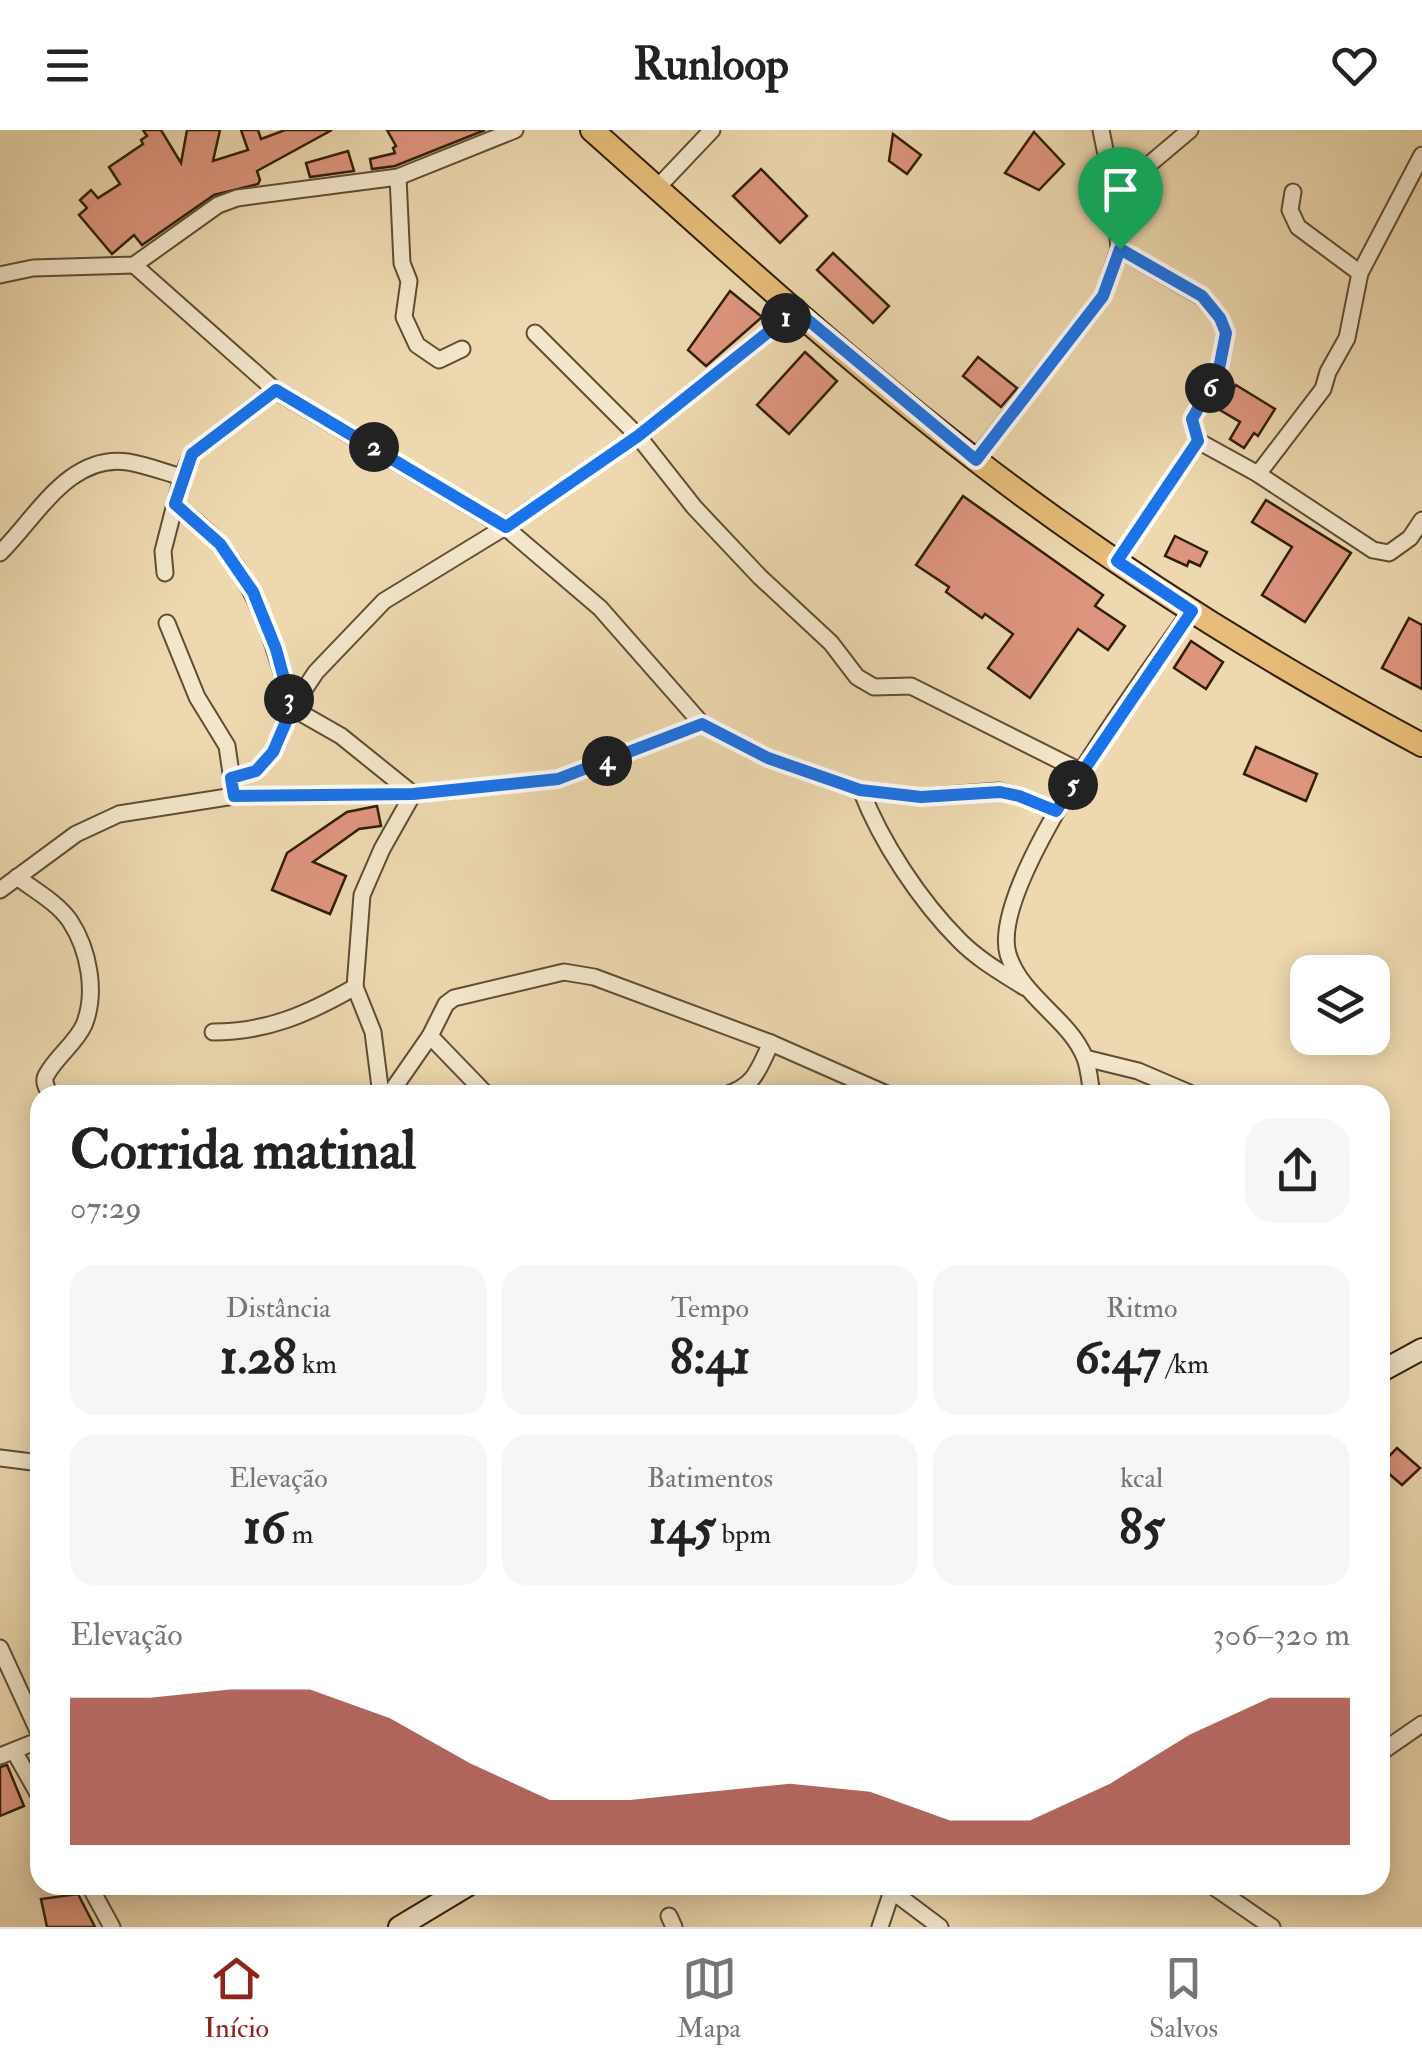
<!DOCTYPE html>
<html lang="pt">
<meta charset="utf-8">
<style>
body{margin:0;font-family:"IM FELL Double Pica",serif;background:#f6f6f6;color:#222;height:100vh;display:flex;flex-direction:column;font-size:38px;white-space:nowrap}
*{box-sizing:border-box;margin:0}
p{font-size:32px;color:#767676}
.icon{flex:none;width:55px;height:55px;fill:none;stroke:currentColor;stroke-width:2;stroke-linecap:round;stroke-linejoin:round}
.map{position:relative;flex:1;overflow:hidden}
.side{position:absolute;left:30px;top:955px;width:1360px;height:810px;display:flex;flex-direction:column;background:#fff;border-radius:30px;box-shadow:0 5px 25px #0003}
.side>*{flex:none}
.buttons{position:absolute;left:1290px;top:825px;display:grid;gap:20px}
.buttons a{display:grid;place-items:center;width:100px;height:100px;border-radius:20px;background:#fff;box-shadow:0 5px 25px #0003;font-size:50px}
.pin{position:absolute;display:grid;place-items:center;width:85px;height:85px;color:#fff;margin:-102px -42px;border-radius:50% 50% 50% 0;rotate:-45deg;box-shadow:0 0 10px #0007}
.pin .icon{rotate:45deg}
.km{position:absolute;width:50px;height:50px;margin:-25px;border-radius:50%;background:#222;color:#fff;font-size:28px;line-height:50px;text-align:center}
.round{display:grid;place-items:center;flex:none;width:105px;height:105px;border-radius:30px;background:#f6f6f6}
.summary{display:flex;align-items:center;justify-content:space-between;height:170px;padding:0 40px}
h1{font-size:55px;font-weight:700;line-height:75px}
.metrics{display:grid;grid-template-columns:repeat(3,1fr);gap:15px;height:170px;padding:10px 40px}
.metrics div{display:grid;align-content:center;border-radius:25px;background:#f6f6f6;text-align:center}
.metrics b{font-size:50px;font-weight:700}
.metrics small{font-size:28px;font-weight:400}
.metrics p{font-size:28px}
.chart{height:280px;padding:20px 40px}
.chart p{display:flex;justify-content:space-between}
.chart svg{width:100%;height:180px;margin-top:10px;fill:#8f2418;opacity:.7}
header{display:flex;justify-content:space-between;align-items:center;height:130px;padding:0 40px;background:#fff;font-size:45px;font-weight:700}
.menu{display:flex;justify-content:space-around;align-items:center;height:140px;border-top:2px solid #e0e0e0;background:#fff;font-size:28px;color:#767676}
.menu a{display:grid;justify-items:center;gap:5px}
.menu .on{color:#8f2418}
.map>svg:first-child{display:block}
</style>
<header><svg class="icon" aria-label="menu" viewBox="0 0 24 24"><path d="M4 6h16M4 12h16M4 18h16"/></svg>Runloop<svg class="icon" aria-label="heart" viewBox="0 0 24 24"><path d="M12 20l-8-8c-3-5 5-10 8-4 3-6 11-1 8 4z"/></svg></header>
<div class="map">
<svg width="1422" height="1797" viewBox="0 0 1422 1797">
<rect width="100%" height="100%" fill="#edd8af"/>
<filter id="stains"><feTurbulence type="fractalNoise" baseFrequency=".002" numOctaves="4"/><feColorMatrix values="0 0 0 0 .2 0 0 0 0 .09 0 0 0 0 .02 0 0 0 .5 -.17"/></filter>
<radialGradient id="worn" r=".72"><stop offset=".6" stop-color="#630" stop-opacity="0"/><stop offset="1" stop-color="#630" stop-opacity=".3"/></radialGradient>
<!-- building -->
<g fill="#de957e" stroke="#311f0a" stroke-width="2.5">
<path d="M 143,0 L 161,0 L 181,33 L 187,0 L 220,0 L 213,31 L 248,20 L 241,0 L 258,0 L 261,9 L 285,0 L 332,0 L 257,41 L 260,50 L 258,54 L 214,65 L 142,115 L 134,105 L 112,124 L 79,85 L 87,78 L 80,70 L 91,60 L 98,68 L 120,54 L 109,37 L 143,14 L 141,10 L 147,6 Z"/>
<path d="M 387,0 L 485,0 L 395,36 L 372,39 L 370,29 L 395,23 L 393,18 L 396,16 Z"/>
<path d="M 1034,2 L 1064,34 L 1039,60 L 1005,43 Z"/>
<path d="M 893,4 L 921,25 L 907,44 L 889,31 Z"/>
<path d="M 348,21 L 354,41 L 310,47 L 306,33 Z"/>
<path d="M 761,39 L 807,86 L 780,113 L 733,66 Z"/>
<path d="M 833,123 L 889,176 L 873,193 L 817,140 Z"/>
<path d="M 730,161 L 762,187 L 706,236 L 688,220 Z"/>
<path d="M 805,222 L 837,251 L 789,304 L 757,275 Z"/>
<path d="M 978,227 L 1017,258 L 1001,277 L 963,246 Z"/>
<path d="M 1236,255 L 1275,279 L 1258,306 L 1254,303 L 1244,318 L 1230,309 L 1240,292 L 1220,280 Z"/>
<path d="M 963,366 L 1103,465 L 1095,476 L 1125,496 L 1108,520 L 1078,499 L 1030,568 L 988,538 L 1013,504 L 985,484 L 982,488 L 946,462 L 949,457 L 916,435 Z"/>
<path d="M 1266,370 L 1351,423 L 1305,492 L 1262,465 L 1292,417 L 1252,392 Z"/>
<path d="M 1175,406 L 1207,422 L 1200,436 L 1189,431 L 1187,436 L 1165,426 Z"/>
<path d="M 1409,488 L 1422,495 L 1422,559 L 1382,538 Z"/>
<path d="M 1191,511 L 1223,532 L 1206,559 L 1174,538 Z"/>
<path d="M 1256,617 L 1317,644 L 1306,671 L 1244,644 Z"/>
<path d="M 377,676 L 381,696 L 359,699 L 313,732 L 346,746 L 330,784 L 272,760 L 287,723 L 347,682 Z"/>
<path d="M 1397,1318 L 1420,1338 L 1402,1355 L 1380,1336 Z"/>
<path d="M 7,1635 L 24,1676 L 0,1686 L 0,1637 Z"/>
<path d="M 78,1764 L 95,1797 L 47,1797 L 41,1769 Z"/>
</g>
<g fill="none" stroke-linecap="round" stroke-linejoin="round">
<defs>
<g id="street">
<path d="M 398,47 L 402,133 L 409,151 L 404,187 L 417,215 L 439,230 L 462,219"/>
<path d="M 657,58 L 712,0"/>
<path d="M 1293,62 L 1290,80 L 1298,97 L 1360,143"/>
<path d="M 1114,64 L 1190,0"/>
<path d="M 134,135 L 275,260 L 505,397 L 600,478 L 702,594"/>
<path d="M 0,145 L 33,138 L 134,135 L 218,75 L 237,68 L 398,47 L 515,0"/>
<path d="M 535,203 L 638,306 L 694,377 L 760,447 L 831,513 L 857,547 L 874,557 L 911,556 L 1082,642"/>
<path d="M 1198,311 L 1258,344 L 1373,420 L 1389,423 L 1410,408 L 1422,390"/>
<path d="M 975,330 L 1103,166 L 1119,119 L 1114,64 L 1101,0"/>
<path d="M 1258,344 L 1323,259 L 1328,242 L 1347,208 L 1360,143 L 1422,25"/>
<path d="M 175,374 C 190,387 208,400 221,416 C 260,462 276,520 292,578 L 341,606 L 413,664 L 382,719 L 362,765 L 355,857 L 373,902 L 381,965"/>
<path d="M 0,423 C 36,388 69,323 128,332 C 146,335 164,342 182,347"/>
<path d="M 1117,431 L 1198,311 L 1192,289 L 1218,244 L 1226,203 L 1220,188 L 1202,167 L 1119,119"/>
<path d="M 165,443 L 163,421 L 182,347 L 192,324 L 275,260"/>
<path d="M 167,493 L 197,567 L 227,616 L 233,657"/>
<path d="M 231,648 L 256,641 L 273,622 L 292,578 L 316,542 L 384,471 L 505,397 L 638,306 L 796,180"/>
<path d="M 861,660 C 881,712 920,771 960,811 C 979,830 1002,843 1024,857"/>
<path d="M 17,747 C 34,760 58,773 70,791 C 89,820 97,863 84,895 C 75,914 57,926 47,944 C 42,951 47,958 50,965"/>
<path d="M 0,760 L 76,704 L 119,684 L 234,666 L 413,664 L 558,649 L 702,594 L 768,628 L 861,660 L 921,667 L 999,661 L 1019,666 L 1056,681"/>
<path d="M 213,902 C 267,902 308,884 355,857"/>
<path d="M 430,906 L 487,965"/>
<path d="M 1085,928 L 1138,941 L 1194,965"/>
<path d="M 389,965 L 430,906 L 446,874 L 454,868 L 564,842 L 594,847 L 771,913 L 889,965"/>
<path d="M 725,965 C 755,956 758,940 771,913"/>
<path d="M 1092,965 C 1090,953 1089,939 1085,928 C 1069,888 1021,867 1008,824 C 988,754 1148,543 1191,481"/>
<path d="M 0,1328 L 40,1333"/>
<path d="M 0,1518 L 40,1605"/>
<path d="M 14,1621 L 40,1667"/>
<path d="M 1380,1623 L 1422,1594"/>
<path d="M 0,1626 L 40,1610"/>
<path d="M 89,1755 L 112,1797"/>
<path d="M 1211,1755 L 1272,1797"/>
<path d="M 892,1761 L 940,1797"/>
<path d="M 669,1786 L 674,1797"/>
<path d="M 880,1797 L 894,1755"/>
</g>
<g id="secondary">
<path d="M 1380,1242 L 1422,1219"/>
<path d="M 399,1797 L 469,1755"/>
</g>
<path id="primary" d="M 592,0 C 718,112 843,228 976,330 C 1116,438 1267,532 1422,615"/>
</defs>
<!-- street casing -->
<use href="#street" stroke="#604d33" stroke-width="19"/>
<!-- secondary casing -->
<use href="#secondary" stroke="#311f0a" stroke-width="24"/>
<!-- primary casing -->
<use href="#primary" stroke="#311f0a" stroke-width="26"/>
<!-- street -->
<use href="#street" stroke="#f3e6cb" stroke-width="15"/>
<!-- secondary -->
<use href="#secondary" stroke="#f3e6cb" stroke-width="20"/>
<!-- primary -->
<use href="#primary" stroke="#e6bc78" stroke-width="22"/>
</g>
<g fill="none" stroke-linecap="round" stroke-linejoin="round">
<defs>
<path id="route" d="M 1120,119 L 1202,166 L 1220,188 L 1226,203 L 1218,244 L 1192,289 L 1198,311 L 1117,431 L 1192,481 L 1056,681 L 1019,666 L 1000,662 L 921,667 L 860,660 L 768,628 L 702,594 L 558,649 L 413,664 L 234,666 L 231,648 L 256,641 L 273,622 L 292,578 L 276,519 L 253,462 L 220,414 L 175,374 L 192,324 L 276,260 L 506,397 L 638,306 L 796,180 L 976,330 L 1103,166 Z"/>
</defs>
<!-- route casing -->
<use href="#route" stroke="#fff" stroke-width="20"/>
<!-- route -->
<use href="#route" stroke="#1a73e8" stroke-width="12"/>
</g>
<rect width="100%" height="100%" filter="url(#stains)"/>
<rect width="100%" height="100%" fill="url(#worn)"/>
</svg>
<div class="buttons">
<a><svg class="icon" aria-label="layers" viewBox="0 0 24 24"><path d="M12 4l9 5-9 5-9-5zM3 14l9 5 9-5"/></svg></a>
</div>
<div class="pin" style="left:1120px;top:119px;background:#1e9e55"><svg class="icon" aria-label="arrive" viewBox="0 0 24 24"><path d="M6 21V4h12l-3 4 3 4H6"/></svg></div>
<b class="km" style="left:786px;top:188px">1</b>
<b class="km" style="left:374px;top:317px">2</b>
<b class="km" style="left:289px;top:569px">3</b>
<b class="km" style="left:607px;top:631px">4</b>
<b class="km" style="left:1073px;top:655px">5</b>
<b class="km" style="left:1210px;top:258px">6</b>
<section class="side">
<div class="summary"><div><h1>Corrida matinal</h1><p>07:29</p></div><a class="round"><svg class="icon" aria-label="share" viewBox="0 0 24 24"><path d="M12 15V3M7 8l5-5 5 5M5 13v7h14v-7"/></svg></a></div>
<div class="metrics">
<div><p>Distância</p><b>1.28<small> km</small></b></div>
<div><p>Tempo</p><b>8:41</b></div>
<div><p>Ritmo</p><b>6:47<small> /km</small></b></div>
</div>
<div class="metrics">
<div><p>Elevação</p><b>16<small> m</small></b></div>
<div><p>Batimentos</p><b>145<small> bpm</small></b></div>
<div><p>kcal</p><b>85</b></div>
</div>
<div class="chart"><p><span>Elevação</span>306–320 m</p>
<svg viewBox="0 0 160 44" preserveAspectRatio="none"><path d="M0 44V8L10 8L20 6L30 6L40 13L50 24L60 33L70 33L80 31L90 29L100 31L110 38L120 38L130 29L140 17L150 8L160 8V44z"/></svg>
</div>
</section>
</div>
<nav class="menu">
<a class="on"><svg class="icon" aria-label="home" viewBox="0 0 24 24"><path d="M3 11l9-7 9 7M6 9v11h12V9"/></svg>Início</a>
<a><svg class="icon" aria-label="map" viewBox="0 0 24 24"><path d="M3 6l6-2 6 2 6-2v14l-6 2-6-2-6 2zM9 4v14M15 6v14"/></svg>Mapa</a>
<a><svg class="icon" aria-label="saved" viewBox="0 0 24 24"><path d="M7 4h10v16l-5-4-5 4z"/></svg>Salvos</a>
</nav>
